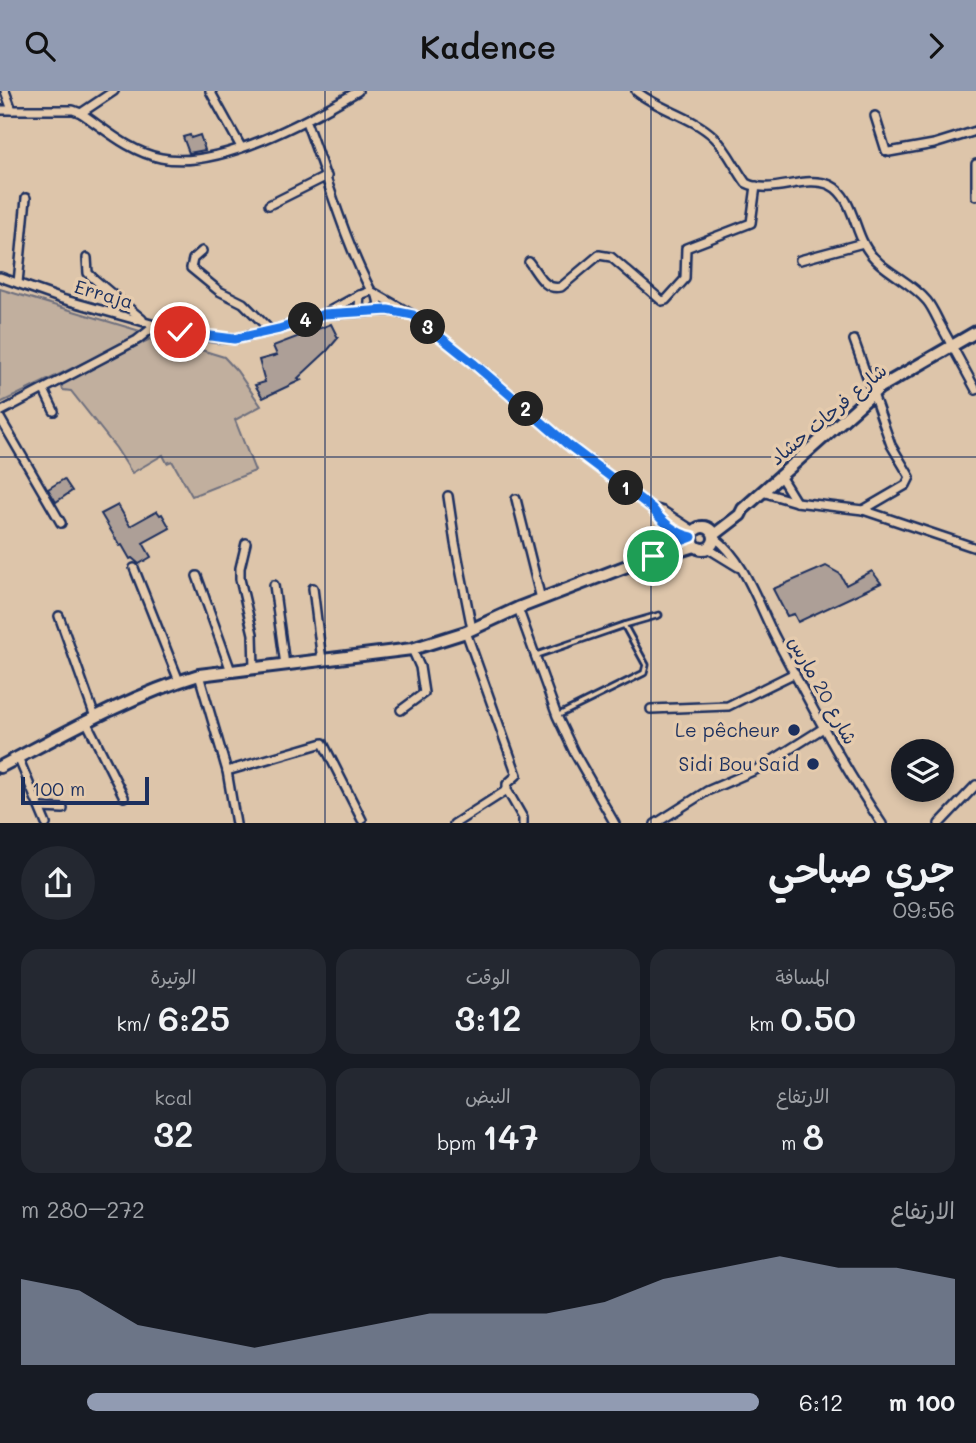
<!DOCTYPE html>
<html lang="ar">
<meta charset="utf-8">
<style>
body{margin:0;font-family:Mali,"Playpen Sans Arabic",sans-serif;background:#242831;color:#f1f3f6;direction:rtl;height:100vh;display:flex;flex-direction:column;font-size:26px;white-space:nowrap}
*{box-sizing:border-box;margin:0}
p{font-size:23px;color:#9ea1a6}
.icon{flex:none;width:38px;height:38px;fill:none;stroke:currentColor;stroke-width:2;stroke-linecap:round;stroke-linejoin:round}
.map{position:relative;height:732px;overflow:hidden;direction:ltr}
.sheet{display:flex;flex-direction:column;background:#171b24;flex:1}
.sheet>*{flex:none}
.fabs{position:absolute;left:891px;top:648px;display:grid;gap:14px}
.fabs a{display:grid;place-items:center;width:63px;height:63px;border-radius:50%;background:#171b24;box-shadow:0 4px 10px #0003;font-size:35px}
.scale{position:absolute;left:21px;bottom:18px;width:128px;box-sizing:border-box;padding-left:7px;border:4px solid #1b2f5e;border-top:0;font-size:19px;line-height:24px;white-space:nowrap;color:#1b2f5e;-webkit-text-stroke:5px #e5cbad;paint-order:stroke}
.pin{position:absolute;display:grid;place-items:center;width:60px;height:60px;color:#fff;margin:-30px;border:4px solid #fff;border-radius:50%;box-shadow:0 2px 7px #0007}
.km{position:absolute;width:35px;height:35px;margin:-18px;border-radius:50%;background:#222;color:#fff;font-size:19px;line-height:35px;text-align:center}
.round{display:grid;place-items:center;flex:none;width:74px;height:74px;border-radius:37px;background:#242831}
.summary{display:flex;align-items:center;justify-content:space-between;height:119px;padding:0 21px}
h1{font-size:38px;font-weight:600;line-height:52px}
.metrics{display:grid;grid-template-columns:repeat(3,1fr);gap:10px;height:119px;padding:7px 21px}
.metrics div{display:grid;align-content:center;border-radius:18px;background:#242831;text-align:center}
.metrics b{font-size:35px;font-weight:600}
.metrics small{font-size:19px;font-weight:400}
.metrics p{font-size:19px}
.chart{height:196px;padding:14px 21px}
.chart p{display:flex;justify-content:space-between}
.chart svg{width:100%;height:126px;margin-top:7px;fill:#919bb2;opacity:.7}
ul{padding:0 21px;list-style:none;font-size:23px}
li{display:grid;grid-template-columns:112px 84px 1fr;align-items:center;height:52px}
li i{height:18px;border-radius:9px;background:#919bb2}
header{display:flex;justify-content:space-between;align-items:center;height:91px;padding:0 21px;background:#919bb2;color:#111;font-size:32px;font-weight:600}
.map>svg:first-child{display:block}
</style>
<header><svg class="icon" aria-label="forward" viewBox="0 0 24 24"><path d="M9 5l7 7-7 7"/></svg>Kadence<svg class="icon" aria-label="search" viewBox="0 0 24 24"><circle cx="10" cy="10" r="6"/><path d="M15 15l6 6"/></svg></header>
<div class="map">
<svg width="976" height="733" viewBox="0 0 976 733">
<rect width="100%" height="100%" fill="#ddc5aa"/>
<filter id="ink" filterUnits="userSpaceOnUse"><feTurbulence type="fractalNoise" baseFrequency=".0143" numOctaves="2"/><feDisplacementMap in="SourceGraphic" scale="14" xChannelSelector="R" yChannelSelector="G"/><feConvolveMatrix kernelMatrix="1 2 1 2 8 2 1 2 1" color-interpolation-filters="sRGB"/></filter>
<g filter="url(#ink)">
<!-- green -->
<g fill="#c1af9e" stroke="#6e6f7e" stroke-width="2">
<path d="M 0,198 L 140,240 L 139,245 L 0,312 Z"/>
<path d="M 156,245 L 224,266 L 237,280 L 261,315 L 235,329 L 255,380 L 192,405 L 172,370 L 167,372 L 163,364 L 132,382 L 116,357 L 71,300 L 63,299 L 61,293 Z"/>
</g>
<!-- building -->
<g fill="#ad9f97" stroke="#1b2f5e" stroke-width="2">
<path d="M 190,44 L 191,47 L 200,44 L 205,59 L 189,62 L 183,46 Z"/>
<path d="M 331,233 L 338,247 L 327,260 L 298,287 L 301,289 L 263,307 L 255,294 L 265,291 L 259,269 L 277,264 L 273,255 Z"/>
<path d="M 64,388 L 72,400 L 56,411 L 48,398 Z"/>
<path d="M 118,414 L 130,435 L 157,420 L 160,424 L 162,423 L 170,437 L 143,452 L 151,466 L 139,473 L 132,467 L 130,468 L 122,454 L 120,455 L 101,423 Z"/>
<path d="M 826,475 L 840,483 L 846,494 L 872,480 L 881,492 L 798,531 L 794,523 L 787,525 L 773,498 Z"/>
</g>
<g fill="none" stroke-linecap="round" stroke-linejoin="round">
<defs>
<g id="lane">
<path d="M 537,564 L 624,534 L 659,524"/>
<path d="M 557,625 L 644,582 L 646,574 L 624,534"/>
</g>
<g id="street">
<path d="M 5,0 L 12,19"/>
<path d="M 210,0 L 241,56"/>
<path d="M 636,0 C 659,19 692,25 714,46 C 727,58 735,77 746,92 C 771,105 804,83 830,94 C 851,104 854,135 864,153 C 878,180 908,187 927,210 C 932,216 936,225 940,233 C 952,255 964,277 976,299"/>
<path d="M 0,19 L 73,19 L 81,22 C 106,39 130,61 161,67 C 219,79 309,29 358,0"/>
<path d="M 81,22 L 114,0"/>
<path d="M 875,25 L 886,60 L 889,61 L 934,53 L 976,40"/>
<path d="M 306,31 C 328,87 343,146 371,200"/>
<path d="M 976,73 L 976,105"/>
<path d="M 269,114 L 327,85"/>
<path d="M 202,160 L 193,168 L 191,177 L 219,200 L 243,212 L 271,240"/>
<path d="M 87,167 L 88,182 L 93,187 L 142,228"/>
<path d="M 800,169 L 863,152"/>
<path d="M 529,171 C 538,183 545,200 561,196 L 599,164 L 611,166 L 662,210 L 666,209 L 685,188 L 686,157 L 751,132 L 756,95"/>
<path d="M 0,186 L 62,208 L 180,241 L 216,247 L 234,248 L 279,238 L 324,223 L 359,204"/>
<path d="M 18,192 L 26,107"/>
<path d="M 377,205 L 379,213 L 373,220 L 366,221 L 359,216 L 360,204 L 371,200 L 413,224 L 473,272 L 567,353 L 652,417 C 661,430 676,443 692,446"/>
<path d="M 373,220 L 393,220 L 406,222"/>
<path d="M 328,223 L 365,221"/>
<path d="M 854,249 L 891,354 L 910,386 L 906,394 L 863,419"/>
<path d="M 44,299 L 54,320"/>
<path d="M 0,321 L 137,249 L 156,234"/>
<path d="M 0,327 L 61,432"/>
<path d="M 780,385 L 796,411"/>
<path d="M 762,401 L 796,411 L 863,419 L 976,457"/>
<path d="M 448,405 L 455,452 L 472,538"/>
<path d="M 516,408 L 541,508"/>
<path d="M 653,417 L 663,420 L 694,440"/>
<path d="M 714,446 C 745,469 758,513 775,546 C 808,609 842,674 882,733"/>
<path d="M 246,452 L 240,477 L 240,488 L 253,543 L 254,577"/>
<path d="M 707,457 L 738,476"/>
<path d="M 134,477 L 179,590"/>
<path d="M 197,485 L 231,580"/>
<path d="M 274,494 L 285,574"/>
<path d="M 313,497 L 322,570"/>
<path d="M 518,517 L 557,625 L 574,661 L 615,733"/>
<path d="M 59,525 L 95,626"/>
<path d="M 199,584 L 227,680 L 236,733"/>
<path d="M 651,618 L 728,615 L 795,582"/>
<path d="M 401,619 L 424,602 L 420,576 L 412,558"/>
<path d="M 86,630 L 124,706"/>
<path d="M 18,666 L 46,733"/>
<path d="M 227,680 L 323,652 L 362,729"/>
<path d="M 507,699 L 523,727 L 523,733"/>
<path d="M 40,717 L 63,718"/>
<path d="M 454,733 L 507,699 L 507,693 L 517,684 L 466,541"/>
<path d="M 655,733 L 707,700 L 760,677 L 825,636"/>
<path d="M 939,733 L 976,694"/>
</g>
<g id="secondary">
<circle cx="703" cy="447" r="11"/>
<path d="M 714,444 L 740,424 L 743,418 L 879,297 L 976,241"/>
<path d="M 653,464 L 660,458 L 692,447"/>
<path d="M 0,676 C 65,642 129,605 199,584 L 412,558 L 466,541 L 518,517 L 653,465 L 663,465 L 695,455"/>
</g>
</defs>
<!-- lane casing -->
<use href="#lane" stroke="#1b2f5e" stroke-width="9"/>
<!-- street casing -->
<use href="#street" stroke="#1b2f5e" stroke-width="12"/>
<!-- secondary casing -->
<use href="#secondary" stroke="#1b2f5e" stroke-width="16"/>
<!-- lane -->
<use href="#lane" stroke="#e5cbad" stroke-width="3.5"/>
<!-- street -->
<use href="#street" stroke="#e5cbad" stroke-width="7"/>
<!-- secondary -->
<use href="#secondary" stroke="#e5cbad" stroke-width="10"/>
</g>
</g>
<g fill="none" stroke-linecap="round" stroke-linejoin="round" filter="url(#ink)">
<defs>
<path id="route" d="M 180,241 L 234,248 L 279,238 L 324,223 L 388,219 L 413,224 L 473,272 L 567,353 L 652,417 C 661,430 676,443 692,446 L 660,458 L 653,465"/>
</defs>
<!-- route casing -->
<use href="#route" stroke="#fff" stroke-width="14"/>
<!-- route -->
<use href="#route" stroke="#1a73e8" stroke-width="9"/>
</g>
<!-- grid -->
<path fill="none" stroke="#1b2f5e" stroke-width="2" stroke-opacity="0.55" d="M 325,0 L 325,733M 651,0 L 651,733M 0,366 L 976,366"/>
<!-- markers -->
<g fill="#1b2f5e" stroke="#e5cbad" stroke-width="2.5">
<circle cx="794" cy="639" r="7"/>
<circle cx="813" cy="673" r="7"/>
</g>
<g text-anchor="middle" stroke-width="7" stroke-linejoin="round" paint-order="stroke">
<!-- street labels -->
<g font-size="19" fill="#1b2f5e" stroke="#e5cbad">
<text transform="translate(104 203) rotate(16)" y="7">Erraja</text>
<text transform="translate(828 323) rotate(-40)" y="7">شارع فرحات حشاد</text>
<text transform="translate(823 599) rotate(61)" y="7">شارع 20 مارس</text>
</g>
<!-- poi labels -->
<g font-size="19" fill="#1b2f5e" stroke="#e5cbad" text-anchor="end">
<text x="780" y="646">Le pêcheur</text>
<text x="799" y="680">Sidi Bou Said</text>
</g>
</g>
</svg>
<div class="fabs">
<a><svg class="icon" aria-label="layers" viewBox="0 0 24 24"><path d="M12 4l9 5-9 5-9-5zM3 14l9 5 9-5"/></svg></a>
</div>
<div class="scale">100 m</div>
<div class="pin" style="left:653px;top:465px;background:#1e9e55"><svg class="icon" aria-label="arrive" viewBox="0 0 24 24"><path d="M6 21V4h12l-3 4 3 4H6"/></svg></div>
<div class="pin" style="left:180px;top:241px;background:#d93025"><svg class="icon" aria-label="check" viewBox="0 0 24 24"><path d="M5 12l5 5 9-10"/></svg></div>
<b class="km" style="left:626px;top:397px">1</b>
<b class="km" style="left:526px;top:318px">2</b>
<b class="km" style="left:428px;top:236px">3</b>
<b class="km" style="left:306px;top:229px">4</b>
</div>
<section class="sheet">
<div class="summary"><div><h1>جري صباحي</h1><p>09:56</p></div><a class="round"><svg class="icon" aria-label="share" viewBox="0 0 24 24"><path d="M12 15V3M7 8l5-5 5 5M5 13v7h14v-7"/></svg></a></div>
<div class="metrics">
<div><p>المسافة</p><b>0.50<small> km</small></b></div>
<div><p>الوقت</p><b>3:12</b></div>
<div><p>الوتيرة</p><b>6:25<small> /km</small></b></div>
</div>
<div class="metrics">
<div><p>الارتفاع</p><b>8<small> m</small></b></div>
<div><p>النبض</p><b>147<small> bpm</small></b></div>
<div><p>kcal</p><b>32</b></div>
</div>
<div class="chart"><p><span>الارتفاع</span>272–280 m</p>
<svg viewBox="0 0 160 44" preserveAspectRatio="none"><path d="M0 44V14L10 18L20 30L30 34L40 38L50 34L60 30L70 26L80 26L90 26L100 22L110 14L120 10L130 6L140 10L150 10L160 14V44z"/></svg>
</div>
<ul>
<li><b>100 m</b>6:12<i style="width:91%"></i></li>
</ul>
</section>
